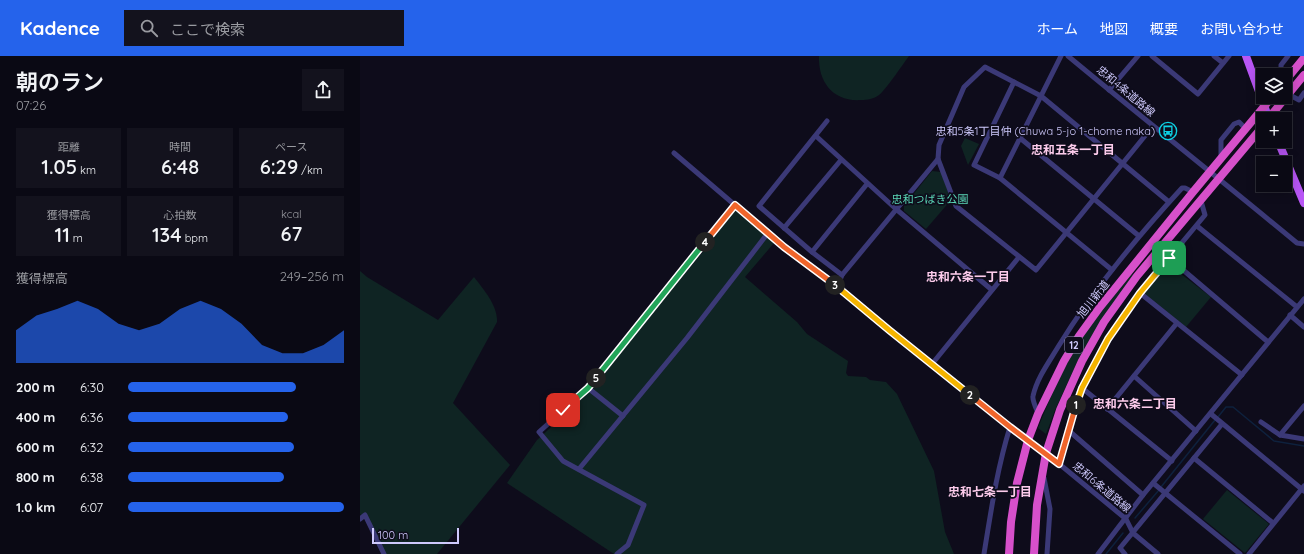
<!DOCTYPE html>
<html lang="ja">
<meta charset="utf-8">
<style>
body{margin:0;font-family:Quicksand,"Noto Sans JP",sans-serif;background:#13121d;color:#f1f3f6;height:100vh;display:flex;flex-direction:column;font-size:15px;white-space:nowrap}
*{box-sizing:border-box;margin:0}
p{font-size:13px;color:#999aa0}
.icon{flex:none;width:22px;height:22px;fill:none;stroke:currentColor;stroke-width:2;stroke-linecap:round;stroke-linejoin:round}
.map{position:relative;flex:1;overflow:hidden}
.drawer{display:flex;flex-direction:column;background:#0a0914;width:360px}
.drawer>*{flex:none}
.buttons{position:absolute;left:896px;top:12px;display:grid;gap:8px}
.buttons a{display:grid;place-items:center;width:36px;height:36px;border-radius:0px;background:#0a0914;box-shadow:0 2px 10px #0003,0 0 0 1px #2a2a34;font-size:20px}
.scale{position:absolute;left:12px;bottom:10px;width:87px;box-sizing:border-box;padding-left:4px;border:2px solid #cec9fc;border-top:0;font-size:11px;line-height:14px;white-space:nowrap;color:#cec9fc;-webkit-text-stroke:3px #0e0c1b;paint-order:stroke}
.pin{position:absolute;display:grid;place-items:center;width:34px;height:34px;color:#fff;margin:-17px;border-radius:8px;box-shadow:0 2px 6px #0006}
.km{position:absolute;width:20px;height:20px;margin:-10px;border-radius:50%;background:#222;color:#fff;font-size:11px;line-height:20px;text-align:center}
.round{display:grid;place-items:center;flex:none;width:42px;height:42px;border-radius:0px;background:#13121d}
.summary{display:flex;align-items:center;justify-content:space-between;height:68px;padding:0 16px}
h1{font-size:22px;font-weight:600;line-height:30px}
.figures{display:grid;grid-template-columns:repeat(3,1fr);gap:6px;height:68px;padding:4px 16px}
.figures div{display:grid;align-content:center;border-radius:0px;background:#13121d;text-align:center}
.figures b{font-size:20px;font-weight:600}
.figures small{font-size:11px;font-weight:400}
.figures p{font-size:11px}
.chart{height:112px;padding:8px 16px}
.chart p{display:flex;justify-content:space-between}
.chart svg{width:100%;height:72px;margin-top:4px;fill:#2563eb;opacity:.7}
ul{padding:0 16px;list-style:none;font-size:13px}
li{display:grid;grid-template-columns:64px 48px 1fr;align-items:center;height:30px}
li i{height:10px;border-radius:5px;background:#2563eb}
header{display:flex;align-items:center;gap:24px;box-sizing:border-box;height:56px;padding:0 20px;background:#2563eb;color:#fff}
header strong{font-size:19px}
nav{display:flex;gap:22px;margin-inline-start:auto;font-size:14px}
.search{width:280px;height:36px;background:#13121d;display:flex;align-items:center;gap:10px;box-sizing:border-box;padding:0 14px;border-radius:0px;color:#999aa0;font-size:15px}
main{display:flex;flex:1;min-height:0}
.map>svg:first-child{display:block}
</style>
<header>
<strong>Kadence</strong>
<div class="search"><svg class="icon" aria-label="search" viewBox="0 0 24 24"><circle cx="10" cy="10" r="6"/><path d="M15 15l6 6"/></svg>ここで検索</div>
<nav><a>ホーム</a><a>地図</a><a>概要</a><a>お問い合わせ</a></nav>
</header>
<main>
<section class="drawer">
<div class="summary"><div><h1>朝のラン</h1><p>07:26</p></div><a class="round"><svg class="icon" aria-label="share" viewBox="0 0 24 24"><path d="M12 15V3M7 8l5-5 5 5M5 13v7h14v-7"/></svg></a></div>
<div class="figures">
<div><p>距離</p><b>1.05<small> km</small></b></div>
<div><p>時間</p><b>6:48</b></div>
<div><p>ペース</p><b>6:29<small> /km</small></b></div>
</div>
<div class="figures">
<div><p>獲得標高</p><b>11<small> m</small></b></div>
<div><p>心拍数</p><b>134<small> bpm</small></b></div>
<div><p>kcal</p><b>67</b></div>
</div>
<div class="chart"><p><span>獲得標高</span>249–256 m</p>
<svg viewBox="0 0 160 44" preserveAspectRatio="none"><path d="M0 44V24L10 15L20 11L30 6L40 11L50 20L60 24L70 20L80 11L90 6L100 11L110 20L120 33L130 38L140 38L150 33L160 24V44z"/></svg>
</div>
<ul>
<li><b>200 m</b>6:30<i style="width:78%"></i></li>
<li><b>400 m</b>6:36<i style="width:74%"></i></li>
<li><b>600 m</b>6:32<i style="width:77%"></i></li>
<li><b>800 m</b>6:38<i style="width:72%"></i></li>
<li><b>1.0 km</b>6:07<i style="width:100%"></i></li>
</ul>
</section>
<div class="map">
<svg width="944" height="498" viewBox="0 0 944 498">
<rect width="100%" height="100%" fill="#0e0c1b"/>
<!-- green -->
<g fill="#0f2423">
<path d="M 459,0 L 549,0 C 543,8 525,35 519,39 C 514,43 507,44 501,44 C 474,46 458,27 459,0 Z"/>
<path d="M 605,82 L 619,88 L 608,109 L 601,90 Z"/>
<path d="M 572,115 L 581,116 L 591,144 L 566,173 L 544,155 L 544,150 Z"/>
<path d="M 375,154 L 414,187 L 385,221 L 437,266 L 447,278 L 488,305 L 486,317 L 488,320 L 506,321 L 510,324 L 526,326 L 537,338 L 574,415 L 585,476 L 594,498 L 254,498 L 147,427 L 177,384 L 223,342 L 346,192 Z"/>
<path d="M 808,208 L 851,241 L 826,271 L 784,237 Z"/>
<path d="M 0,215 L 7,221 L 78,264 L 114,221 C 124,234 138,250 137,266 L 93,347 L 150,409 L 77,498 L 24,498 L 5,459 L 1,459 L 0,458 Z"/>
<path d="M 772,218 L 774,219 L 719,302 L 695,354 L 686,378 L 678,372 C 691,339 706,306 725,275 C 738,255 756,237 772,218 Z"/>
<path d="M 867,434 L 909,468 L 885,497 L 843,463 Z"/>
</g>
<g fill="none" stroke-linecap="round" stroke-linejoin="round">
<!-- stream -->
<g stroke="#0e213d" stroke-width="1.5">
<path d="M 858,361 L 866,351 L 873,351 L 914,385 L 944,390"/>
<path d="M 801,431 L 855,364"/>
<path d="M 775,462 L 799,434"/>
<path d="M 746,498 L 763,477"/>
</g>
<!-- minor -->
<g stroke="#3b3977" stroke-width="5">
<path d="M 701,0 L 640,122 L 752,214"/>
<path d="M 708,0 C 784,63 861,124 937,187 L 944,188"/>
<path d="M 792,0 L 838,38 L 869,0"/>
<path d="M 854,0 L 863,7"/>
<path d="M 921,19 L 921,9 L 928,0"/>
<path d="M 749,34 L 778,0"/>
<path d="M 928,38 L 939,44 L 944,37"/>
<path d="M 467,65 L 399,150 L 452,196 L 482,219"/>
<path d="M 793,70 L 676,214 L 596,150 L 578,103 L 579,89 L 604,31 L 625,11 L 681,40 L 809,146"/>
<path d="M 456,80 L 536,153 L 632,234"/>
<path d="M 660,82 L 779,180"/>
<path d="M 314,97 L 424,191 L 477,231 L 529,274 L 650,371 L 686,397 L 766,463 L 773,477 L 798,498"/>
<path d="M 861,102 L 861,84 L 874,68 L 879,66 L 886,73"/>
<path d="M 640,122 L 614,109 L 654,26"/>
<path d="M 837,170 L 937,251"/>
<path d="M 424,172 L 481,104"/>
<path d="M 452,196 L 507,128"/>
<path d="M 809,202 L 908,286"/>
<path d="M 477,231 L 482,219 L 578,103"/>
<path d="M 780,237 L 882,319"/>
<path d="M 930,259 L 944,271"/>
<path d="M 572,308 L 659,201"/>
<path d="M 774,320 L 836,375"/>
<path d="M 228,332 L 263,360"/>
<path d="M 722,332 L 812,405"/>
<path d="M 747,353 L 817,267"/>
<path d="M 678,357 C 676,352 672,344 673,340 C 677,322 689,306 698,291 C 733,234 777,181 822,132 L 825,132 L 833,136"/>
<path d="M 851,358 L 944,435"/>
<path d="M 901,366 L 920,379 L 944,383"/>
<path d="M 708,374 L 783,439"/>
<path d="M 920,379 L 944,350"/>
<path d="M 834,402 L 913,467"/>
<path d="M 699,408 L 716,346 L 748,283 L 780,237 L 845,159 L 841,145"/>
<path d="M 219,413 L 327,282 L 408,177"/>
<path d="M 684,422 L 690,453 L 687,498"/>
<path d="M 793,427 L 880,498"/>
<path d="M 0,463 L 5,459 L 24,498"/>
<path d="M 257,498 L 268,489 L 284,449 L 203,405 L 179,376 L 228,332 L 375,149"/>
<path d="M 624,498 C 631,455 637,413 650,371"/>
<path d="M 738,498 L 783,439 L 944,243"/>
<path d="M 765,498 L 760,492 L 862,368"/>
<path d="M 889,498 L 944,430"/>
</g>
<!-- primary -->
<g stroke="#b856f5" stroke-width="8">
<path d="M 886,0 L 909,63"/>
<path d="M 918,85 L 944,147"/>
</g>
<!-- trunk -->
<g stroke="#d650ca" stroke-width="8">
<path d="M 925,25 L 944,2"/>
<path d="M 908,63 L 944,19"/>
<path d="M 649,498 L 651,466 L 657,427 L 668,384 L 678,358 L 704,305 L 719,280 L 740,251 L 833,136 L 912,41"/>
<path d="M 674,498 L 677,449 L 686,397 L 700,354 L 722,305 L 744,266 L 777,220 L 903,70"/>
</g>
</g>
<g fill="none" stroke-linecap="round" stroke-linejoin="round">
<defs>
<path id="split-1" d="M 716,349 L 722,332 L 748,283 L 780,237 L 809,202"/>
<path id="split-2" d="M 610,339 L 650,371 L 699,408 L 716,349"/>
<path id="split-3" d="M 475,229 L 529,274 L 610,339"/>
<path id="split-4" d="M 345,186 L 375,149 L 424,191 L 475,229"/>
<path id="split-5" d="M 236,322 L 345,186"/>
<path id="split-6" d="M 203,354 L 228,332 L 236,322"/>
</defs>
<!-- split-1 casing -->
<use href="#split-1" stroke="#fff" stroke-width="8"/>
<!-- split-2 casing -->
<use href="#split-2" stroke="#fff" stroke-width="8"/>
<!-- split-3 casing -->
<use href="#split-3" stroke="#fff" stroke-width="8"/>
<!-- split-4 casing -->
<use href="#split-4" stroke="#fff" stroke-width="8"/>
<!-- split-5 casing -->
<use href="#split-5" stroke="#fff" stroke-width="8"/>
<!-- split-6 casing -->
<use href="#split-6" stroke="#fff" stroke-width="8"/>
<!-- split-1 -->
<use href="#split-1" stroke="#f5b400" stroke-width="5"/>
<!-- split-2 -->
<use href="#split-2" stroke="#f0652b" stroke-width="5"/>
<!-- split-3 -->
<use href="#split-3" stroke="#f5b400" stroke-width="5"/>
<!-- split-4 -->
<use href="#split-4" stroke="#f0652b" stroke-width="5"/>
<!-- split-5 -->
<use href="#split-5" stroke="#22a559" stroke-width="5"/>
<!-- split-6 -->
<use href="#split-6" stroke="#22a559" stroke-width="5"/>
</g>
<!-- icons -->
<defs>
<symbol id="bus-ring" viewBox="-11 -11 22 22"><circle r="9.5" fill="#0e0c1b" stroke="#0dd1e4" stroke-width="1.5"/><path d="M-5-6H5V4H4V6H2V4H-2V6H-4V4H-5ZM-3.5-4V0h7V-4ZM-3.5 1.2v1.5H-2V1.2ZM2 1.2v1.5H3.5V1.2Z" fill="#0dd1e4"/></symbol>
</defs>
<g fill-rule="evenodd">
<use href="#bus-ring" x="798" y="65" width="20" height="20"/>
</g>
<g text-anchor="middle" stroke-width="3.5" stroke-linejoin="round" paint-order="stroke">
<!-- shield labels -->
<rect fill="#0e0c1b" stroke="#9490b8" stroke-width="1" x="705" y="281" width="18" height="16" rx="3"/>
<g font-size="10" font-weight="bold" fill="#cec9fc">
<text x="714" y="293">12</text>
</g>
<!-- street labels -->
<g font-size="11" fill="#cec9fc" stroke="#0e0c1b">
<text transform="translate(766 35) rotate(40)" y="4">忠和4条道路線</text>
<text transform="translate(733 243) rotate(-52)" y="4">旭川新道</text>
<text transform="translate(742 431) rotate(40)" y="4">忠和6条道路線</text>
</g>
<!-- poi labels -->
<g font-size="11" fill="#cec9fc" stroke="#0e0c1b" text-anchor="end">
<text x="795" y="79">忠和5条1丁目仲 (Chuwa 5-jo 1-chome naka)</text>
</g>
<!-- park labels -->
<g font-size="11" fill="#5ad6b6" stroke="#0e0c1b">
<text x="570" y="147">忠和つばき公園</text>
</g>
<!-- neighbourhood labels -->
<g font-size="12" font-weight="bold" fill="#fccbeb" stroke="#0e0c1b">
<text x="713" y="98">忠和五条一丁目</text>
<text x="608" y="225">忠和六条一丁目</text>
<text x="775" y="352">忠和六条二丁目</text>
<text x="630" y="440">忠和七条一丁目</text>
</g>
</g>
</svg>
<div class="buttons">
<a><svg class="icon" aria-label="layers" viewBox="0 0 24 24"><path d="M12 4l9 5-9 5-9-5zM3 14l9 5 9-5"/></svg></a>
<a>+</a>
<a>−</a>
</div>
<div class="scale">100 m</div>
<div class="pin" style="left:809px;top:202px;background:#1e9e55"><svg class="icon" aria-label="arrive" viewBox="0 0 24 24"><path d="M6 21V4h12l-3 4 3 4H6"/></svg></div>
<div class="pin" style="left:203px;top:354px;background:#d93025"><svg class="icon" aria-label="check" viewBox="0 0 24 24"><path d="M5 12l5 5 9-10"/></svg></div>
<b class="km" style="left:716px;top:349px">1</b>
<b class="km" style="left:610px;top:339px">2</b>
<b class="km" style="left:475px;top:229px">3</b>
<b class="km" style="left:345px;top:186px">4</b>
<b class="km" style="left:236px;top:322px">5</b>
</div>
</main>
